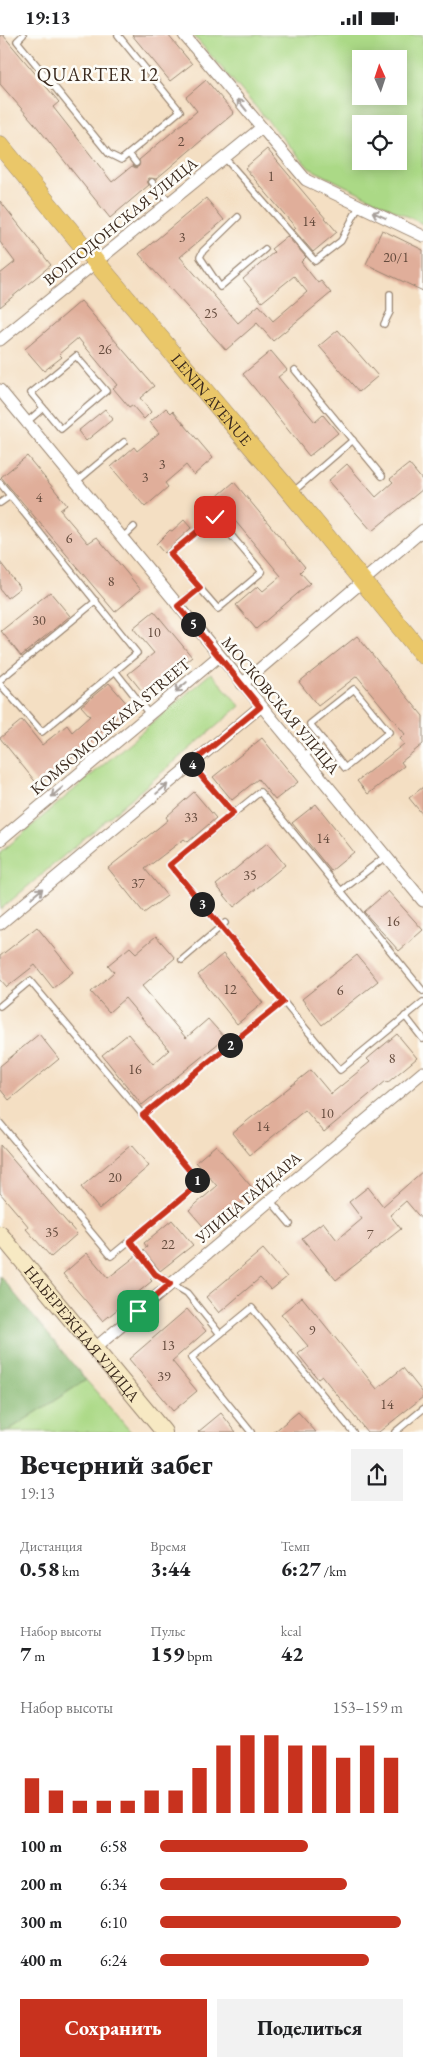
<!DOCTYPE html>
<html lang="ru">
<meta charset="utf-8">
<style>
body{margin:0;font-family:"EB Garamond",serif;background:#f2f2f2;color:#202124;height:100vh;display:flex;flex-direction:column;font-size:19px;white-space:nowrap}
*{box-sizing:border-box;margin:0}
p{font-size:16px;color:#757577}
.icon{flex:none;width:28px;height:28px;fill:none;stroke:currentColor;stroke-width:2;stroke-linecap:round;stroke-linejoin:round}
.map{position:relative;height:1397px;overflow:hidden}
.sheet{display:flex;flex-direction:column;background:#fff;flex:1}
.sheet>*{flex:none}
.needle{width:32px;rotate:357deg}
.buttons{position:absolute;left:352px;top:15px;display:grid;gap:10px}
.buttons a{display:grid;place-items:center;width:55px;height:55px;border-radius:0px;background:#fff;box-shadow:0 2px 12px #0003;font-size:25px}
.pin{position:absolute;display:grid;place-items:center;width:42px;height:42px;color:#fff;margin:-21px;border-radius:10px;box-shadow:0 2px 8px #0006}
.km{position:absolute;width:25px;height:25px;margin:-12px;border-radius:50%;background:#222;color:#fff;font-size:14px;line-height:25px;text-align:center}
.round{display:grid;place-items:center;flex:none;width:52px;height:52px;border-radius:0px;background:#f2f2f2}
.head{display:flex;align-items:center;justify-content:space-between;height:85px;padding:0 20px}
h1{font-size:28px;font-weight:800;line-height:38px}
.metrics{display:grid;grid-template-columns:repeat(3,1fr);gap:8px;height:85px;padding:5px 20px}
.metrics div{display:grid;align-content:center}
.metrics b{font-size:21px;font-weight:800}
.metrics small{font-size:14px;font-weight:400}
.metrics p{font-size:14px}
.chart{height:140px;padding:10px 20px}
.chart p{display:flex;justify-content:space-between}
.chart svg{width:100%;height:90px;margin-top:5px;stroke:#c8321e;stroke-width:6}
.primary-button{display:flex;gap:10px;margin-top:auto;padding:10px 20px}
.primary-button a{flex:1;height:58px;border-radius:0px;background:#c8321e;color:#fff;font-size:20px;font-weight:800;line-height:58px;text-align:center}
.primary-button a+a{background:#f2f2f2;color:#202124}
ul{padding:0 20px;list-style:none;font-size:16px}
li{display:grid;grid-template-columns:80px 60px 1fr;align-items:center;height:38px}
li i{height:12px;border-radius:6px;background:#c8321e}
.status{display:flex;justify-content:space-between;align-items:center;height:35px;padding:0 25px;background:#fff;direction:ltr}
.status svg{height:14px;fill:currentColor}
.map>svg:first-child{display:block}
</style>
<div class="status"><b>19:13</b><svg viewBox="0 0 49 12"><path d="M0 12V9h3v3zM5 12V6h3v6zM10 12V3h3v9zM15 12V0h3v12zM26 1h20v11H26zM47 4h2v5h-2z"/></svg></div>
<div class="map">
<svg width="423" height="1397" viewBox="0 0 423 1397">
<rect width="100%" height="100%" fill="#fdfcf7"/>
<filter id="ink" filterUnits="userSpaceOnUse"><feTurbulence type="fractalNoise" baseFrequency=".02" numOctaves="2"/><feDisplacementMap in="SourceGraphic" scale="10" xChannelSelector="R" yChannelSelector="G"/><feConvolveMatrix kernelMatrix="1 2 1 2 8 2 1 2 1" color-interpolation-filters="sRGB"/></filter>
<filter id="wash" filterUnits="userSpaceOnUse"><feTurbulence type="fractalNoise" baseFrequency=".0096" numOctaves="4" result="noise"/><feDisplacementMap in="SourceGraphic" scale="20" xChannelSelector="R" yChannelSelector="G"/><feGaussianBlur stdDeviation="1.12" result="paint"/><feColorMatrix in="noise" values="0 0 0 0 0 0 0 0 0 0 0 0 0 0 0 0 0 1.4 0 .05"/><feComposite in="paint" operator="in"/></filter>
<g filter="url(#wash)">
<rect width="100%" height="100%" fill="#f4dfc3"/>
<!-- green -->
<g fill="#abd986" stroke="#738252" fill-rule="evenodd">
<path d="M 193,0 L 423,0 L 423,189 L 309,133 ZM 361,24 L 399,24 L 399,61 L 361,61 ZM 361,89 L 399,89 L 399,126 L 361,126 Z"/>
<path d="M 211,638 L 240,671 L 0,875 L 0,818 Z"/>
<path d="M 86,1345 L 131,1397 L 6,1397 Z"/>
</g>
<!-- forest -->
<path fill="#88b973" stroke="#627248" d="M 0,1241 L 86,1345 L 6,1397 L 0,1397 Z"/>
<g id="blocks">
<!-- building -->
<g fill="#e0ae9a">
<path d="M 0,0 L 3,0 L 59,67 L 53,72 L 112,147 L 132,131 L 136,133 L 139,131 L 139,125 L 197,76 L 186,62 L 206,45 L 234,78 L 156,144 L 149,143 L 147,146 L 149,150 L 110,183 L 34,88 L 0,49 Z"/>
<path d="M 132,0 L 168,0 L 192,29 L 170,46 Z"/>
<path d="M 267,114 L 337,197 L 313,217 L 294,195 L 296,193 L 245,133 Z"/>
<path d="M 206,163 L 224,185 L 180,222 L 238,288 L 259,270 L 273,286 L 307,257 L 294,241 L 262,267 L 243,244 L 274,217 L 271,214 L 287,201 L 306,222 L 301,227 L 318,248 L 321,246 L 331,258 L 273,306 L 257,288 L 226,315 L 139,219 Z"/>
<path d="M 0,166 L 51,230 L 0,272 L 0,239 L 15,227 L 0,207 Z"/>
<path d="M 382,195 L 423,215 L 423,256 L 366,229 Z"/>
<path d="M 81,266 L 154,351 L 140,363 L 151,377 L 144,384 L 132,370 L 129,372 L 113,353 L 117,350 L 78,303 L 59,319 L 62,322 L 44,336 L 25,314 Z"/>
<path d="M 338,295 L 378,341 L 359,357 L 319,311 Z"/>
<path d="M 271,316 L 287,335 L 278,342 L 315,387 L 323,380 L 338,398 L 309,421 L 243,339 Z"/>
<path d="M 166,373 L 171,378 L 173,376 L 213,423 L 194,440 L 186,430 L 165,448 L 168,452 L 145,472 L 111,432 L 134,412 L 137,416 L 159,398 L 150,387 Z"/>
<path d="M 105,374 L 113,384 L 86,406 L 78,396 Z"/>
<path d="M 27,421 L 67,470 L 60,475 L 78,496 L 88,508 L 97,502 L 141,555 L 115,577 L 1,442 Z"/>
<path d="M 347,429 L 376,462 L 393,447 L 390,444 L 409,429 L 423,446 L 423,454 L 372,496 L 328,446 Z"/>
<path d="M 234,447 L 305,532 L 300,537 L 310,548 L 256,594 L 236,570 L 258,551 L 263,556 L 281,541 L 231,481 L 228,483 L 213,465 Z"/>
<path d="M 184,485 L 191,493 L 164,518 L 156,509 L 170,495 L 172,496 Z"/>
<path d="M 0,527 L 20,553 L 7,563 L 0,554 Z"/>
<path d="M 50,557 L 70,581 L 21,621 L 1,596 Z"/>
<path d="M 154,576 L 192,622 L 145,660 L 128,639 L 154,618 L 133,593 Z"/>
<path d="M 357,601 L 423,681 L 423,709 L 401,727 L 404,731 L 368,759 L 357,746 L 404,709 L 400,704 L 405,699 L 357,641 L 318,671 L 299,647 Z"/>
<path d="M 109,648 L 129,671 L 85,712 L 38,750 L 0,703 L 22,685 L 42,710 L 67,690 L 72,697 L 90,681 L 81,671 Z"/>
<path d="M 262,703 L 298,747 L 275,765 L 258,744 L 232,765 L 213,742 Z"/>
<path d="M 423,752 L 423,780 L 409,763 Z"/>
<path d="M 194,757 L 216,783 L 188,807 L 184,804 L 145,834 L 167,861 L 144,878 L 108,833 L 168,785 L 166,782 Z"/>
<path d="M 316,769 L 354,817 L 331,836 L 292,788 Z"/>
<path d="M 267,808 L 285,830 L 234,872 L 216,850 Z"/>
<path d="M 388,856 L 423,895 L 399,916 L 364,877 Z"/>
<path d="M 37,892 L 73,937 L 53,953 L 35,930 L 7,952 L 0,944 L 0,921 Z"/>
<path d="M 156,901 L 175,923 L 142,951 L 186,1003 L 208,984 L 225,1003 L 142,1070 L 102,1020 L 128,999 L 153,1029 L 169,1015 L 125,963 L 109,977 L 91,957 L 114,937 L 108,930 L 130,912 L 136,918 Z"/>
<path d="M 223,919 L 263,968 L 237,989 L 198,940 Z"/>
<path d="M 357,920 L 378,946 L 322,990 L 302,964 Z"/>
<path d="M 39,999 L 59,1024 L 9,1065 L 0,1054 L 0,1031 Z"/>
<path d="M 397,999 L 417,1023 L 387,1048 L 386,1046 L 324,1097 L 305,1075 L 250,1120 L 232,1098 L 311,1035 L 331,1059 L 370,1027 L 367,1024 Z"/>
<path d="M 0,1110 L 77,1199 L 51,1222 L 26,1194 L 29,1192 L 0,1158 Z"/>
<path d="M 131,1110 L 149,1131 L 99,1174 L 81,1152 Z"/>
<path d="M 216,1110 L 255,1156 L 208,1197 L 189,1175 L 217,1151 L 196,1127 Z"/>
<path d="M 423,1136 L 423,1186 L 406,1166 L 390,1180 L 401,1194 L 336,1245 L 302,1203 L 323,1187 L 337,1205 L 362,1184 L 349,1167 L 368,1152 L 383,1171 Z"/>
<path d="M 172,1185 L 193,1210 L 160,1236 L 143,1215 L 147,1212 L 144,1208 Z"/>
<path d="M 263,1214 L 287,1242 L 271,1255 L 260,1243 L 219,1278 L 206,1262 Z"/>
<path d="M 87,1218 L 108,1243 L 136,1221 L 152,1242 L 150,1244 L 152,1246 L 103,1286 L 63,1239 Z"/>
<path d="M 302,1262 L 377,1354 L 403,1333 L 423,1358 L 423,1362 L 379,1397 L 367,1397 L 322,1341 L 318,1344 L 298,1319 L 308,1311 L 281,1279 Z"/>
<path d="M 187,1274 L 206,1296 L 172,1326 L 197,1356 L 173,1376 L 129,1324 Z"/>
<path d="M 298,1377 L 316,1397 L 274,1397 Z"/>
<path d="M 221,1378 L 236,1397 L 198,1397 Z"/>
</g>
</g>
</g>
<g filter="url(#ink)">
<use href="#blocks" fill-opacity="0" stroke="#988470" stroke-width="1"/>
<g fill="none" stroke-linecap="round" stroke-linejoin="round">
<defs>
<g id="lane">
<path d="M 23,0 L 17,6 L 109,119 L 121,125 L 180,76 L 118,0"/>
<path d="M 129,119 L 136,128"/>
<path d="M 224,122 L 315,226 L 341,206 L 359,171"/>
<path d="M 152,147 L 169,166"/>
<path d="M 238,182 L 203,216 L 200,222 L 220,252 L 265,214"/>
<path d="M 384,289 L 390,277 L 390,259"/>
<path d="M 76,321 L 106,356 L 61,394 L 31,358 Z"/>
<path d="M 295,335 L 382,441"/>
<path d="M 27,387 L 43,373"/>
<path d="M 76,447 L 124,407"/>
<path d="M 0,448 L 137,618 L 42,697 L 0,649"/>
<path d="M 294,456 L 353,405"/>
<path d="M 0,468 L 10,461"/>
<path d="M 215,481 L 262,537 L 218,574 L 170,519 Z"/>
<path d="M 122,503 L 134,492"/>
<path d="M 178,571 L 200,553"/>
<path d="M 115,636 L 149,679"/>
<path d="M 0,645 L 96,566"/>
<path d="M 354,654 L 389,697 L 345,733 L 310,689 Z"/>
<path d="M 304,722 L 323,705"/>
<path d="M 191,729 L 233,778"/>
<path d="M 341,856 L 386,821"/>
<path d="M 182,925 L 225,888"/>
<path d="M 423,956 L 260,757 L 170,830 L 340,1035 L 423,967"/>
<path d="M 0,971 L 30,946 L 200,1148 L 111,1221 L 0,1088"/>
<path d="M 405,981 L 423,1004"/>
<path d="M 143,1080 L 283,967"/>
<path d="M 270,1165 L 290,1189"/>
<path d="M 130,1206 L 155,1239 L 187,1258 L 220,1299"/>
<path d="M 251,1397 L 191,1323 L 252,1273 L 353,1397"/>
<path d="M 395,1397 L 423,1374"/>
</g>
<g id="street">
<path d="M 184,0 L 306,145 L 423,201"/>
<path d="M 0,305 L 261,93"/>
<path d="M 0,355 L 423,866"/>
<path d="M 242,649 L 423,495"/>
<path d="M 0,805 L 219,621"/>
<path d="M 0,889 L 260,672"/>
<path d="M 95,1313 L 423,1037"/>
</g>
<g id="secondary">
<path id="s1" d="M 0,1199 L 164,1397"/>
</g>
<g id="primary">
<path id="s2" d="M 0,110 L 95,226 L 291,458 L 423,620"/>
</g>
</defs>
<!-- lane casing -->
<use href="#lane" stroke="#988470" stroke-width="8"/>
<!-- street casing -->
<use href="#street" stroke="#988470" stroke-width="13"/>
<!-- secondary casing -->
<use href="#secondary" stroke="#988470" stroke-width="18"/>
<!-- primary casing -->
<use href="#primary" stroke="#988470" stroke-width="19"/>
<!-- lane -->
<use href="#lane" stroke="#fff" stroke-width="5.5"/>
<!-- street -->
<use href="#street" stroke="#fff" stroke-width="11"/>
<!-- secondary -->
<use href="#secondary" stroke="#f7e9c3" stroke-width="16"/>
<!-- primary -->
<use href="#primary" stroke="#eac769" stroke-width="18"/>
</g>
<!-- one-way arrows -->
<defs><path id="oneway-shaft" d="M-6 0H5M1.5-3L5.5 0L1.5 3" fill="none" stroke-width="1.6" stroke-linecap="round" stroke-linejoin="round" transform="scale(1.25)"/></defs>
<g stroke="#a79f9a">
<use href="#oneway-shaft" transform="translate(242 70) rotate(-129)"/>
<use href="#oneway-shaft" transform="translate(379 180) rotate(-155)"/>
<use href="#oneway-shaft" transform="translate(181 652) rotate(140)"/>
<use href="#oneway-shaft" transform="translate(162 754) rotate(-40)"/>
<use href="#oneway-shaft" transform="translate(57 757) rotate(140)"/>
<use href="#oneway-shaft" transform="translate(37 858) rotate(-40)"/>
</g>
</g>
<g fill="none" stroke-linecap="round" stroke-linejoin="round" filter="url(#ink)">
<defs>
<path id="route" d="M 138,1276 L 170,1249 L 155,1239 L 130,1206 L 200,1148 L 143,1080 L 283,967 L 170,830 L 233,778 L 191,729 L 260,672 L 178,571 L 200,553 L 170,519 L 215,482"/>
</defs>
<!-- route casing -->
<use href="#route" stroke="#fff" stroke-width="10"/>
<!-- route -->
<use href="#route" stroke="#c8321e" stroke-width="6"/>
</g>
<g text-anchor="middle" stroke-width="5" stroke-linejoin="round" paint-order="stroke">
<!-- number labels -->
<g font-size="14" fill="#644b3d">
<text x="181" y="111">2</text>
<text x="271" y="146">1</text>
<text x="309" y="191">14</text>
<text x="182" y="207">3</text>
<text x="396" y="227">20/1</text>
<text x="211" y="283">25</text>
<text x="105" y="319">26</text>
<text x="162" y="434">3</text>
<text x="145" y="447">3</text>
<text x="39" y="467">4</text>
<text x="69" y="508">6</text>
<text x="111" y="551">8</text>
<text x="39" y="590">30</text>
<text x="154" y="602">10</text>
<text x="191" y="787">33</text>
<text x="323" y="808">14</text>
<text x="250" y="845">35</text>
<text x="138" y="853">37</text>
<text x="393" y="891">16</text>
<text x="230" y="959">12</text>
<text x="340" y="960">6</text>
<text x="392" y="1028">8</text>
<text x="135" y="1039">16</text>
<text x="327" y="1083">10</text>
<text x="263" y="1096">14</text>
<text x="115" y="1147">20</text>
<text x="52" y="1202">35</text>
<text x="370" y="1204">7</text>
<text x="168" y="1214">22</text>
<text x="312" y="1300">9</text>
<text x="168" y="1315">13</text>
<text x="164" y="1346">39</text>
<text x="387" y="1374">14</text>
</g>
<!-- street labels -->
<g font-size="16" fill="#3b2a1e" stroke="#fdfcf7">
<text transform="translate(120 186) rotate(-39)" y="6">ВОЛГОДОНСКАЯ УЛИЦА</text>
<text dy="6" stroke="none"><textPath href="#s2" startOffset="331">LENIN AVENUE</textPath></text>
<text transform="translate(281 670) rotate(50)" y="6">МОСКОВСКАЯ УЛИЦА</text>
<text transform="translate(110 691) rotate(-40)" y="6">KOMSOMOLSKAYA STREET</text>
<text transform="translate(248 1162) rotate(-40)" y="6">УЛИЦА ГАЙДАРА</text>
<text dy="6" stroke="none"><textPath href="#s1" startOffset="129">НАБЕРЕЖНАЯ УЛИЦА</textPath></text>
</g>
<!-- quarter labels -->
<g font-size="19" letter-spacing="1" fill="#3b2a1e" stroke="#fdfcf7">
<text x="98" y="46">QUARTER 12</text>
</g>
</g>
</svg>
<div class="buttons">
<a><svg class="needle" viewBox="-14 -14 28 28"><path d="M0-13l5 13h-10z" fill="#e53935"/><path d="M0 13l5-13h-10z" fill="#757577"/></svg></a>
<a><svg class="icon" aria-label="locate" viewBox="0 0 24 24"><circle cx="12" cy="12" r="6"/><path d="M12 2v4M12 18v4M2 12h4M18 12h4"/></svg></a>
</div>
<div class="pin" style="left:138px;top:1276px;background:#1e9e55"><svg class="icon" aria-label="arrive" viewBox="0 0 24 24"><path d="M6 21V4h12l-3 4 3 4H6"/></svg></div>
<div class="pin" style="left:215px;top:482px;background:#d93025"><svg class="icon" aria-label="check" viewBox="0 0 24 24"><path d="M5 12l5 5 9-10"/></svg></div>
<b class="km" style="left:197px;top:1145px">1</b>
<b class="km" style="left:230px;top:1010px">2</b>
<b class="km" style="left:202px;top:869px">3</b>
<b class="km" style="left:192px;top:729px">4</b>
<b class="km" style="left:193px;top:589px">5</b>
</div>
<section class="sheet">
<div class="head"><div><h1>Вечерний забег</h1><p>19:13</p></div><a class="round"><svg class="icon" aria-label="share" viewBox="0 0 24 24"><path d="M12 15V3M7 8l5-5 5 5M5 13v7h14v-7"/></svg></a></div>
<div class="metrics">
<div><p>Дистанция</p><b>0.58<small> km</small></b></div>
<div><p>Время</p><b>3:44</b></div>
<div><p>Темп</p><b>6:27<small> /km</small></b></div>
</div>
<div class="metrics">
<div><p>Набор высоты</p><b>7<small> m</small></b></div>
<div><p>Пульс</p><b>159<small> bpm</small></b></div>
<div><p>kcal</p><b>42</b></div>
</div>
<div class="chart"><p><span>Набор высоты</span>153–159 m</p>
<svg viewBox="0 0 160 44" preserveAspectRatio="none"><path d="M5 44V27M15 44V33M25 44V38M35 44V38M45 44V38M55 44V33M65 44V33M75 44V22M85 44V11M95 44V6M105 44V6M115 44V11M125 44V11M135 44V17M145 44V11M155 44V17"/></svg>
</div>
<ul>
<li><b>100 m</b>6:58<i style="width:61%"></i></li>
<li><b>200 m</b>6:34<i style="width:77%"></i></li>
<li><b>300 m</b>6:10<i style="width:99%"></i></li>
<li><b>400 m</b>6:24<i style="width:86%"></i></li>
</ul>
<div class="primary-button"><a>Сохранить</a><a>Поделиться</a></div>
</section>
